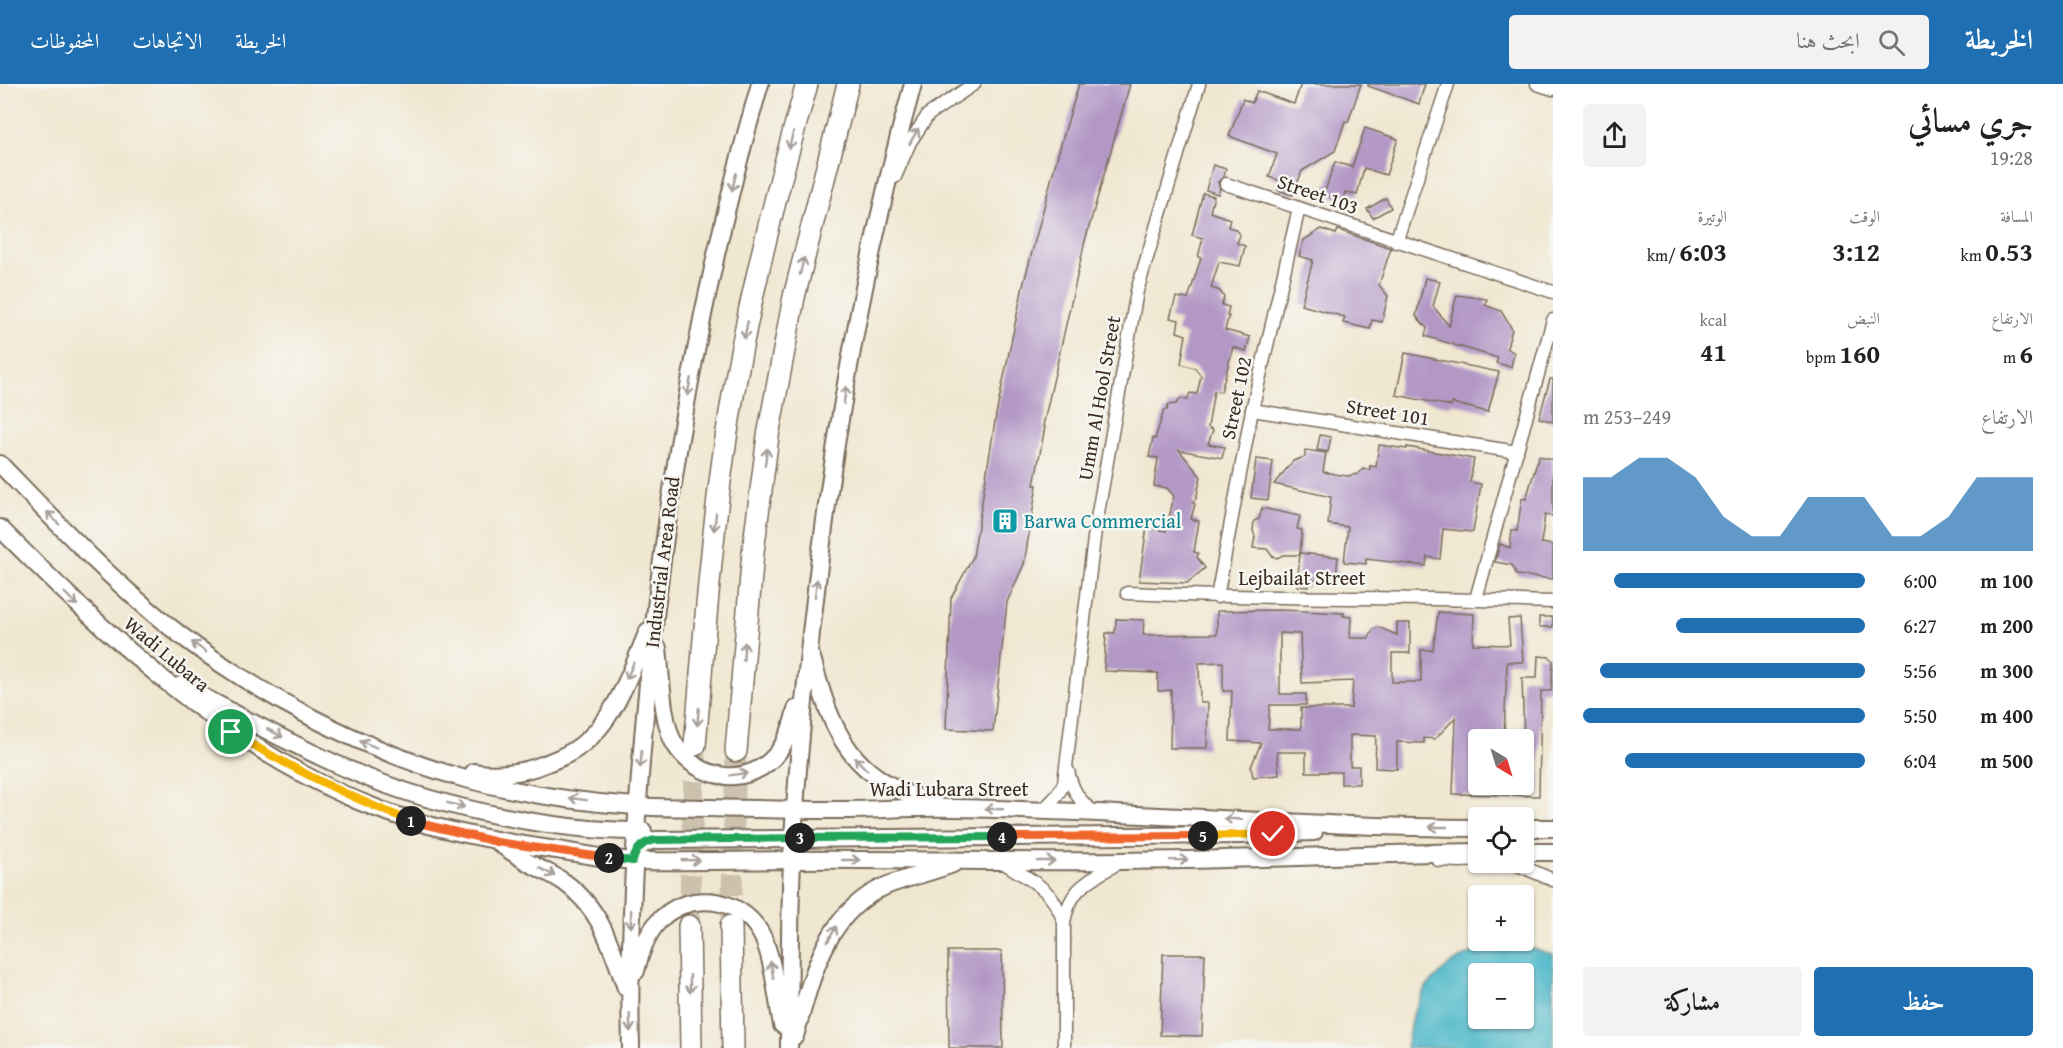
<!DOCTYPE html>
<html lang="ar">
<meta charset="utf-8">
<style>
body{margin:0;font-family:"Gentium Book Plus",Amiri,serif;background:#f2f2f2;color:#222;direction:rtl;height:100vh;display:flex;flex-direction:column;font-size:22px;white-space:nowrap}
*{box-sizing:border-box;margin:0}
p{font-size:20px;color:#767676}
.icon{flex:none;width:33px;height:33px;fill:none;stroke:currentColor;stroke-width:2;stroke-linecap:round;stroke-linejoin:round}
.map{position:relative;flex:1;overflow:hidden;direction:ltr}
.details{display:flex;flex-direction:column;background:#fff;width:510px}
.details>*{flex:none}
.needle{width:39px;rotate:142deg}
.controls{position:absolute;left:1468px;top:645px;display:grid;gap:12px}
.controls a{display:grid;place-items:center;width:66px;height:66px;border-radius:6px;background:#fff;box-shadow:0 2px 4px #0004;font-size:30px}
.pin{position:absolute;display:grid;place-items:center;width:51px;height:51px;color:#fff;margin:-26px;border:3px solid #fff;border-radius:50%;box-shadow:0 2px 6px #0007}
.km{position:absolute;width:30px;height:30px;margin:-15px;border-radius:50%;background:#222;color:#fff;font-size:16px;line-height:30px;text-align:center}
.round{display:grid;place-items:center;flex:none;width:63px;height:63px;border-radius:6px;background:#f2f2f2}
.head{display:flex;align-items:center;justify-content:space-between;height:102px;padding:0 30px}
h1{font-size:33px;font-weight:700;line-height:45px}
.metrics{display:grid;grid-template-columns:repeat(3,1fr);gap:9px;height:102px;padding:6px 30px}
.metrics div{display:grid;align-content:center}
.metrics b{font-size:26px;font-weight:700}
.metrics small{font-size:16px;font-weight:400}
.metrics p{font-size:16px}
.chart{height:168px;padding:12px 30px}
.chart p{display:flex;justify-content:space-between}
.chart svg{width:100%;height:108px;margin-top:6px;fill:#1f6fb2;opacity:.7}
.button{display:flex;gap:12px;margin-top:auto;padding:12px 30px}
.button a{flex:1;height:69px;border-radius:6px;background:#1f6fb2;color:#fff;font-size:24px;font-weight:700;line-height:69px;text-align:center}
.button a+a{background:#f2f2f2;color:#222}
ul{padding:0 30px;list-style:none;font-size:20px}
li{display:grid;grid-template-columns:96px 72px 1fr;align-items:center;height:45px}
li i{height:15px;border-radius:8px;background:#1f6fb2}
header{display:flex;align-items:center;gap:36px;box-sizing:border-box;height:84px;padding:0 30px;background:#1f6fb2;color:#fff}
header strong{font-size:28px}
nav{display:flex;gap:33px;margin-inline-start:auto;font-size:21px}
.search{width:420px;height:54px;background:#f2f2f2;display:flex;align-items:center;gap:15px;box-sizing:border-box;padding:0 21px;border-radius:6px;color:#767676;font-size:22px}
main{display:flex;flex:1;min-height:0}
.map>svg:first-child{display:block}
</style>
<header>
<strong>الخريطة</strong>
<div class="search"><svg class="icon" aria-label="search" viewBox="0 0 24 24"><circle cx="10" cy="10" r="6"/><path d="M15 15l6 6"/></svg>ابحث هنا</div>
<nav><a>الخريطة</a><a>الاتجاهات</a><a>المحفوظات</a></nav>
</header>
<main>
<section class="details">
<div class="head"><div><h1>جري مسائي</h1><p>19:28</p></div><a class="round"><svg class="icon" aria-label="share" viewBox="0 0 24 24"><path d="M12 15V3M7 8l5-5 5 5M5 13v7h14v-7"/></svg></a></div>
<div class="metrics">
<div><p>المسافة</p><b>0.53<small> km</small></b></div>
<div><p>الوقت</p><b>3:12</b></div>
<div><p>الوتيرة</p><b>6:03<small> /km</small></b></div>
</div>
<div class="metrics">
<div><p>الارتفاع</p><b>6<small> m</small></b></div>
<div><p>النبض</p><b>160<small> bpm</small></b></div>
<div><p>kcal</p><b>41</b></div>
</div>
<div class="chart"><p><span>الارتفاع</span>249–253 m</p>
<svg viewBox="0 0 160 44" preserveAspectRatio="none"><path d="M0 44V14L10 14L20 6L30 6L40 14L50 30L60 38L70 38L80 22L90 22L100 22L110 38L120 38L130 30L140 14L150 14L160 14V44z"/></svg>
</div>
<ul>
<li><b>100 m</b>6:00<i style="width:89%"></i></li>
<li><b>200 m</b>6:27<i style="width:67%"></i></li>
<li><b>300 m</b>5:56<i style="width:94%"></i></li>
<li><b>400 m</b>5:50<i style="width:100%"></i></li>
<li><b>500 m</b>6:04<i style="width:85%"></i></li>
</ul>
<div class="button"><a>حفظ</a><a>مشاركة</a></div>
</section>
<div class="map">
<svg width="1553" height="964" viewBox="0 0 1553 964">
<rect width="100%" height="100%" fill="#f6f6f2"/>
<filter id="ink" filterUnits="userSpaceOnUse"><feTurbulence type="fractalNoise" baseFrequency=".0167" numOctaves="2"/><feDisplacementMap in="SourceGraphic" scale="12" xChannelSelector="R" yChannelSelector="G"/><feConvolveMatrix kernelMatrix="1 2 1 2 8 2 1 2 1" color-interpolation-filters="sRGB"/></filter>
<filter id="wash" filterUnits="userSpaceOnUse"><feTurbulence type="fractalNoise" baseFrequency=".008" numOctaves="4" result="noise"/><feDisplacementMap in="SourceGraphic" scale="24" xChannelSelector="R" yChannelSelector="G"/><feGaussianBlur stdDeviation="1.35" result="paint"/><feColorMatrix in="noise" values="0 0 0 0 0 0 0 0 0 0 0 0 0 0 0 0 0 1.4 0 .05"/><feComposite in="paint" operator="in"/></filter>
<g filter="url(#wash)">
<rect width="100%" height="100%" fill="#f0e7d0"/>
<!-- water -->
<path fill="#4db8c9" stroke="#447174" stroke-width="1.5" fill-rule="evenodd" d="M 1514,860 L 1553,870 L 1553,964 L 1406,964 L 1412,932 L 1426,903 L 1450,880 L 1479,865 ZM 1479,890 L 1524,890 L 1524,934 L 1479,934 Z"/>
<g id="blocks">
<!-- building -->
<g fill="#b398c6" fill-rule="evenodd">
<path d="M 1079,0 L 1130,0 L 1085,157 L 1043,342 L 1045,343 L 1034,401 L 1037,401 L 1024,480 L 1007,518 L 993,647 L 946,645 L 951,514 L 973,473 L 996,331 L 1023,202 L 1058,70 Z"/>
<path d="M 1301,0 L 1361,0 L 1348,38 L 1345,37 L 1335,67 L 1302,87 L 1293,111 L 1278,106 L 1281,97 L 1269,93 L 1277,70 L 1229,52 L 1243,15 L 1252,19 L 1257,7 L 1294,20 Z"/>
<path d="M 1368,0 L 1425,0 L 1419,20 L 1368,2 Z"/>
<path d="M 1365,44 L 1398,55 L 1386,91 L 1364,84 L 1357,111 L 1345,108 L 1343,116 L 1324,110 L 1335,78 L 1352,83 Z"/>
<path d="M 1213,81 L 1226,85 L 1224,92 L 1218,98 L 1220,105 L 1218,110 L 1206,106 Z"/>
<path d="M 1203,109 L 1214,112 L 1210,128 L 1230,135 L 1228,143 L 1235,145 L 1240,151 L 1237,159 L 1245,162 L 1240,182 L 1219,178 L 1211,204 L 1220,207 L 1224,213 L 1222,221 L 1229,223 L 1227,232 L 1229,232 L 1225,246 L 1250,253 L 1246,267 L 1233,263 L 1221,308 L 1214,307 L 1208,343 L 1213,346 L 1208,360 L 1225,363 L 1222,374 L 1179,366 L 1201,393 L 1196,415 L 1192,418 L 1195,420 L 1191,435 L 1199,437 L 1194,468 L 1198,469 L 1197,473 L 1205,484 L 1187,499 L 1139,497 L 1147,443 L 1166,447 L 1174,412 L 1167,404 L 1154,402 L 1158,374 L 1149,373 L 1153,354 L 1155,355 L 1164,326 L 1167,326 L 1168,321 L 1176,320 L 1181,314 L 1187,316 L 1190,309 L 1197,310 L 1201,292 L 1195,284 L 1181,280 L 1186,251 L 1177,248 L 1179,236 L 1170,234 L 1176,213 L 1188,215 L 1201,174 L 1198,173 L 1203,154 L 1192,151 Z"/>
<path d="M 1386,114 L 1391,124 L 1373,134 L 1367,125 Z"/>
<path d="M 1321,145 L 1336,150 L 1338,146 L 1391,164 L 1379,201 L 1388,212 L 1382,238 L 1372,236 L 1370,245 L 1343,239 L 1345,233 L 1301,221 L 1313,176 L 1299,172 L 1304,156 Z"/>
<path d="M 1425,194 L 1440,197 L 1433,222 L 1449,242 L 1457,211 L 1487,215 L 1485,221 L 1501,227 L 1512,245 L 1507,264 L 1514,269 L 1511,283 L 1496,279 L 1498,274 L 1425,252 L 1427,244 L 1416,232 Z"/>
<path d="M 1405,269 L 1499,288 L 1488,328 L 1452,319 L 1451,322 L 1396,311 Z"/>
<path d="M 1550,295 L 1553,295 L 1553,338 L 1539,334 Z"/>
<path d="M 1320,351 L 1331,353 L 1328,368 L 1317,366 Z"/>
<path d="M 1379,361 L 1407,365 L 1407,363 L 1474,375 L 1470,398 L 1481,400 L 1473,448 L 1443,445 L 1440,475 L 1427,473 L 1426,482 L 1366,475 L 1366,480 L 1344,478 L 1348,443 L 1328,440 L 1331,413 L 1274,400 L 1293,377 L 1305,373 L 1305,366 L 1326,369 L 1323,388 L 1347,392 L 1358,390 L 1363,385 L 1370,386 L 1370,382 L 1376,383 Z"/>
<path d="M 1539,372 L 1553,376 L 1553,432 L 1545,431 L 1541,459 L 1553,461 L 1553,495 L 1517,491 L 1512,481 L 1495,478 L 1500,460 L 1510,464 L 1512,446 L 1517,447 L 1522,414 L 1526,415 Z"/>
<path d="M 1256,375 L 1273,377 L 1268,416 L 1251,414 Z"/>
<path d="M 1262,424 L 1300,432 L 1297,445 L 1302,446 L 1300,471 L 1283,471 L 1277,474 L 1272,472 L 1267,465 L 1253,464 L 1255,452 L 1253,447 L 1254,437 L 1259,435 Z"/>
<path d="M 1300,469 L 1338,473 L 1336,493 L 1318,492 L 1318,496 L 1310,496 L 1309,503 L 1297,502 Z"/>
<path d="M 1282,526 L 1344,529 L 1343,532 L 1351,533 L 1350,554 L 1369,554 L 1372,547 L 1378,543 L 1397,551 L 1397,539 L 1410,539 L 1410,569 L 1392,569 L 1392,598 L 1421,598 L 1421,566 L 1433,566 L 1438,528 L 1474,530 L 1473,560 L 1510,561 L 1508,535 L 1520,534 L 1523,578 L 1507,578 L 1504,655 L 1479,654 L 1479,700 L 1524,700 L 1525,690 L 1522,594 L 1537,594 L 1538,572 L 1550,573 L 1553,577 L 1551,607 L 1541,607 L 1539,712 L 1453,710 L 1456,633 L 1435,655 L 1424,654 L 1424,659 L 1397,658 L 1397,685 L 1375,684 L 1376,652 L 1350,651 L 1350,682 L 1359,682 L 1359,700 L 1341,700 L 1341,688 L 1306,688 L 1306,668 L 1277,668 L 1279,691 L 1253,693 L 1251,683 L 1261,659 L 1230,657 L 1232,607 L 1223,607 L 1223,578 L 1199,579 L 1200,619 L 1208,619 L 1207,664 L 1170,664 L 1171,606 L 1158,607 L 1158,589 L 1104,587 L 1106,549 L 1115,549 L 1116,535 L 1144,536 L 1143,551 L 1217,550 L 1217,527 ZM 1280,549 L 1300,550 L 1302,599 L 1353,597 L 1351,624 L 1301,624 L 1301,645 L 1268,645 L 1270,621 L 1306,621 L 1306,610 L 1280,610 Z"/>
<rect x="1539" y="533" width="14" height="10"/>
<path d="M 948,867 L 1002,867 L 1003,964 L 949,964 Z"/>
<path d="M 1163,870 L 1205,870 L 1202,952 L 1160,951 Z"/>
</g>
</g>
</g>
<g filter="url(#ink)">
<use href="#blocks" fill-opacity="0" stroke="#7a6c5c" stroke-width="1.5"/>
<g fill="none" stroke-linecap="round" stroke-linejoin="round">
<!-- highway-tunnel -->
<g stroke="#ccc1ac" stroke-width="21" stroke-dasharray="21 10" stroke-linecap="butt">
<path d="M 689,842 L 695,662"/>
<path d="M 731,842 L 736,667"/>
</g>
<defs>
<g id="street">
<path d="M 1537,0 L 1553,5"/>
<path d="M 895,93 L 910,58 L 928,31 L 974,0"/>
<path d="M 1226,100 L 1553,208"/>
<path d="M 1396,158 L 1448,0"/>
<path d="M 1252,326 L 1517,368"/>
<path d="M 1127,509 C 1269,515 1411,513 1553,518"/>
<path d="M 1217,513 L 1252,326 L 1299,124"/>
<path d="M 1476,515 L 1553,236"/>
<path d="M 1068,687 C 1072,705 1079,718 1094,728"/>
<path d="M 1039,727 C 1052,720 1058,711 1064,699 L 1095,446 L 1137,207 L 1199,0"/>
<path d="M 1438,776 L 1461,777 L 1479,776"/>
<path d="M 1001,777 C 1028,795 1052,803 1063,836"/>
<path d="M 1511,778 L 1553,796"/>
<path d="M 1064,964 L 1064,838 C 1071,801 1091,797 1119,778"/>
</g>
<g id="secondary">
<path d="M 0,380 C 57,439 114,500 179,550 C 261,612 363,666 462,694 C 517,709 577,718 635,722 C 658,724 683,723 706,724 C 749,725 791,726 834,726 C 874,726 914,723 953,724 C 1129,727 1304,743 1479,744"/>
<path d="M 0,444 C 107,551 217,656 358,717 C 420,743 484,755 550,765 C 579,769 608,776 637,777 C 711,778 785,775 859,776 C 947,776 1034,778 1121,777 C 1241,776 1360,770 1479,768"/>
<path d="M 658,564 C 661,589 662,638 674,659 C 697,698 751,705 779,667 C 788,655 793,640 796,625"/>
<path d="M 812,574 C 833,653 851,694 934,719"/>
<path d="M 181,601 C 242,633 303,667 366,693 C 445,725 559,748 643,747"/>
<path d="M 474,688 C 496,692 522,689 542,681 C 555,676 569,671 580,662 C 616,636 631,586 648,547"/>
<path d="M 1524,744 L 1553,744"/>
<path d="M 500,760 C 511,767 521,775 531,780 C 542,786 554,791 564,798 C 600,823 612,864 626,904"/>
<path d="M 1524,768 L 1553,768"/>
<path d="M 633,776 C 636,763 645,757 657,756 L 1241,751 L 1314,748"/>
<path d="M 636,887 C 640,870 646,851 658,838 C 686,806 739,812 760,848 C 773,869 777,915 782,941"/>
<path d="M 795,952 C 812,893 825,827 888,801 C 909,793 932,788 953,780"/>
<path d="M 631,964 C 628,852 635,742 645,631 C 664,418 700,206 760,0"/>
<path d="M 789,964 C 790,884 789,804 795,724 C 813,481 847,235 913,0"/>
</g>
<g id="highway">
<path d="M 695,661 C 703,571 709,480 721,390 C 738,258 770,128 807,0"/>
<path d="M 736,667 L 753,468 L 768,352 L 794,213 L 848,0"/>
<path d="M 689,842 L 691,964"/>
<path d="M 731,842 L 733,964"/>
</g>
</defs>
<!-- street casing -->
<use href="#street" stroke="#7a6c5c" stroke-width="15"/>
<!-- secondary casing -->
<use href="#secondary" stroke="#7a6c5c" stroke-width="20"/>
<!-- highway casing -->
<use href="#highway" stroke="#7a6c5c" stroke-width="24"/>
<!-- street -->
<use href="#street" stroke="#fff" stroke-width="12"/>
<!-- secondary -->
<use href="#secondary" stroke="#fff" stroke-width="16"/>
<!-- highway -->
<use href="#highway" stroke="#fff" stroke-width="21"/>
</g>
<!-- one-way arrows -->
<defs><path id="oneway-shaft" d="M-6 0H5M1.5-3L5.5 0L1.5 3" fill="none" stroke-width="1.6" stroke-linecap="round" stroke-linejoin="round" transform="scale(1.5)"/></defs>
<g stroke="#a79f9a">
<use href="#oneway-shaft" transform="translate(914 52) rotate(-60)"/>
<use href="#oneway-shaft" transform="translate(791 56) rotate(106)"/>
<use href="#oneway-shaft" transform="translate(734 98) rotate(104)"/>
<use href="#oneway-shaft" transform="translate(802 182) rotate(-76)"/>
<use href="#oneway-shaft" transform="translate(746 246) rotate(101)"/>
<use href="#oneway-shaft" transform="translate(689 303) rotate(101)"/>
<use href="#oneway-shaft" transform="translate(845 311) rotate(-81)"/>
<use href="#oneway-shaft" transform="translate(766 373) rotate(-82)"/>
<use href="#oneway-shaft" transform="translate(53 434) rotate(-134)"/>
<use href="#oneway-shaft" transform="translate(715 438) rotate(97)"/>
<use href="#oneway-shaft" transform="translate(816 504) rotate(-83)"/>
<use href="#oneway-shaft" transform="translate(71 515) rotate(44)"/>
<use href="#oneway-shaft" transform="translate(199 563) rotate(-145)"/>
<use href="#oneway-shaft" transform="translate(744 567) rotate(-85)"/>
<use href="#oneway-shaft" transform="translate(630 587) rotate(113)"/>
<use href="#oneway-shaft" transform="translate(698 633) rotate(95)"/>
<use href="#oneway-shaft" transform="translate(275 649) rotate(27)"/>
<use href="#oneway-shaft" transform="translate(368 660) rotate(-157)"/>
<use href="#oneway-shaft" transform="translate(641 675) rotate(95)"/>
<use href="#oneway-shaft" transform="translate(861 680) rotate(-135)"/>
<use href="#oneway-shaft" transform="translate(739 690) rotate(-9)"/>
<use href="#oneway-shaft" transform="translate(578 715) rotate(-173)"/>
<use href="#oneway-shaft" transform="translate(456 721) rotate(14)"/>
<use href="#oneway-shaft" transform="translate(994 725) rotate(-178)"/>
<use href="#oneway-shaft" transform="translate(1233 735) rotate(-177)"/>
<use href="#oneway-shaft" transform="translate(1438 743) rotate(-180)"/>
<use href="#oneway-shaft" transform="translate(691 776) rotate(-1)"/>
<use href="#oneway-shaft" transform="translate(851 776)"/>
<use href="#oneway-shaft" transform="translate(1179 776) rotate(-1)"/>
<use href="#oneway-shaft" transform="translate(1046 777)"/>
<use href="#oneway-shaft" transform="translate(547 788) rotate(28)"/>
<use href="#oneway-shaft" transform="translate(631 835) rotate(91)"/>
<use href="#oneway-shaft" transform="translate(832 850) rotate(-61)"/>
<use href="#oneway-shaft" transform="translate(772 886) rotate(-100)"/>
<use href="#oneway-shaft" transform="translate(690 900) rotate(89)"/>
<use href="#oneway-shaft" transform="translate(630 939) rotate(88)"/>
</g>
</g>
<g fill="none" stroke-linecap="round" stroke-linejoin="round" filter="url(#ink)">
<defs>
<path id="split-1" d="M 231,648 C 289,683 348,713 411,737"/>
<path id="split-2" d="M 411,737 L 497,758 L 609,774"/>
<path id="split-3" d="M 609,774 L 633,777 C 636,764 644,757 657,756 L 800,754"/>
<path id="split-4" d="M 800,754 L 1002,753"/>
<path id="split-5" d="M 1002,753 L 1203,752"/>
<path id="split-6" d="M 1203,752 L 1273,750"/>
</defs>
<!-- split-1 casing -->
<use href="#split-1" stroke="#fff" stroke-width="12"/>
<!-- split-2 casing -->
<use href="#split-2" stroke="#fff" stroke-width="12"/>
<!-- split-3 casing -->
<use href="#split-3" stroke="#fff" stroke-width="12"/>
<!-- split-4 casing -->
<use href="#split-4" stroke="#fff" stroke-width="12"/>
<!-- split-5 casing -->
<use href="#split-5" stroke="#fff" stroke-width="12"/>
<!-- split-6 casing -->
<use href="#split-6" stroke="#fff" stroke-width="12"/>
<!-- split-1 -->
<use href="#split-1" stroke="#f5b400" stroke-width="8"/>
<!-- split-2 -->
<use href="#split-2" stroke="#f0652b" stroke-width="8"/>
<!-- split-3 -->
<use href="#split-3" stroke="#22a559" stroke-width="8"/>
<!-- split-4 -->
<use href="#split-4" stroke="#22a559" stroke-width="8"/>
<!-- split-5 -->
<use href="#split-5" stroke="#f0652b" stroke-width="8"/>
<!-- split-6 -->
<use href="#split-6" stroke="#f5b400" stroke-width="8"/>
</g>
<!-- icons -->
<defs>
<symbol id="building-square" viewBox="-11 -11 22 22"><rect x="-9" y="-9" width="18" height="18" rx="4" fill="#0f9aa8" stroke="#f6f6f2"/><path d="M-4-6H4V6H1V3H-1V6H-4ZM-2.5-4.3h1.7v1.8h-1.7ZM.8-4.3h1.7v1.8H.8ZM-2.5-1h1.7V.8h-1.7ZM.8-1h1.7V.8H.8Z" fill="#fff"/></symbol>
</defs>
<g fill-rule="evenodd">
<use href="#building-square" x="990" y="422" width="30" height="30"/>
</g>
<g text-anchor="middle" stroke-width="5" stroke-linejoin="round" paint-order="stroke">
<!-- street labels -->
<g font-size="20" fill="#3b2a1e" stroke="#f6f6f2">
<text transform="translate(1318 110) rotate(19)" y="7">Street 103</text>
<text transform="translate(1099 314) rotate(-80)" y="7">Umm Al Hool Street</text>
<text transform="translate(1236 314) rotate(-78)" y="7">Street 102</text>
<text transform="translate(1388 328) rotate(9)" y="7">Street 101</text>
<text transform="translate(662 478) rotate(-83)" y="7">Industrial Area Road</text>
<text x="1302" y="501">Lejbailat Street</text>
<text transform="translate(167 570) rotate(40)" y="7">Wadi Lubara</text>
<text x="949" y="712">Wadi Lubara Street</text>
</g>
<!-- culture labels -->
<g font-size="20" fill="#0d838f" stroke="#f6f6f2" text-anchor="start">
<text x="1024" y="444">Barwa Commercial</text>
</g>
</g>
</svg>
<div class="controls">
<a><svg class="needle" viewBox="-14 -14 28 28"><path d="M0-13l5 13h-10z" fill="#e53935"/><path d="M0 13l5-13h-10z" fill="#767676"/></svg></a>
<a><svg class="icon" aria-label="locate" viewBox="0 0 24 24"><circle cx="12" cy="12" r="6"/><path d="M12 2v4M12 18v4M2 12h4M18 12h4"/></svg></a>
<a>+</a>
<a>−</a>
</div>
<div class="pin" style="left:231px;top:648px;background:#1e9e55"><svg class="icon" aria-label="arrive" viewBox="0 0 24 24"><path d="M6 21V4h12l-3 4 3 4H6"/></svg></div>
<div class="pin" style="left:1273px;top:750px;background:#d93025"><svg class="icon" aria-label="check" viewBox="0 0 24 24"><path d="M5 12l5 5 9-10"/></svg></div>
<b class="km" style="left:411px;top:737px">1</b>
<b class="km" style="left:609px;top:774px">2</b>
<b class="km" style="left:800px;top:754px">3</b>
<b class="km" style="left:1002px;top:753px">4</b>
<b class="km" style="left:1203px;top:752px">5</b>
</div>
</main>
